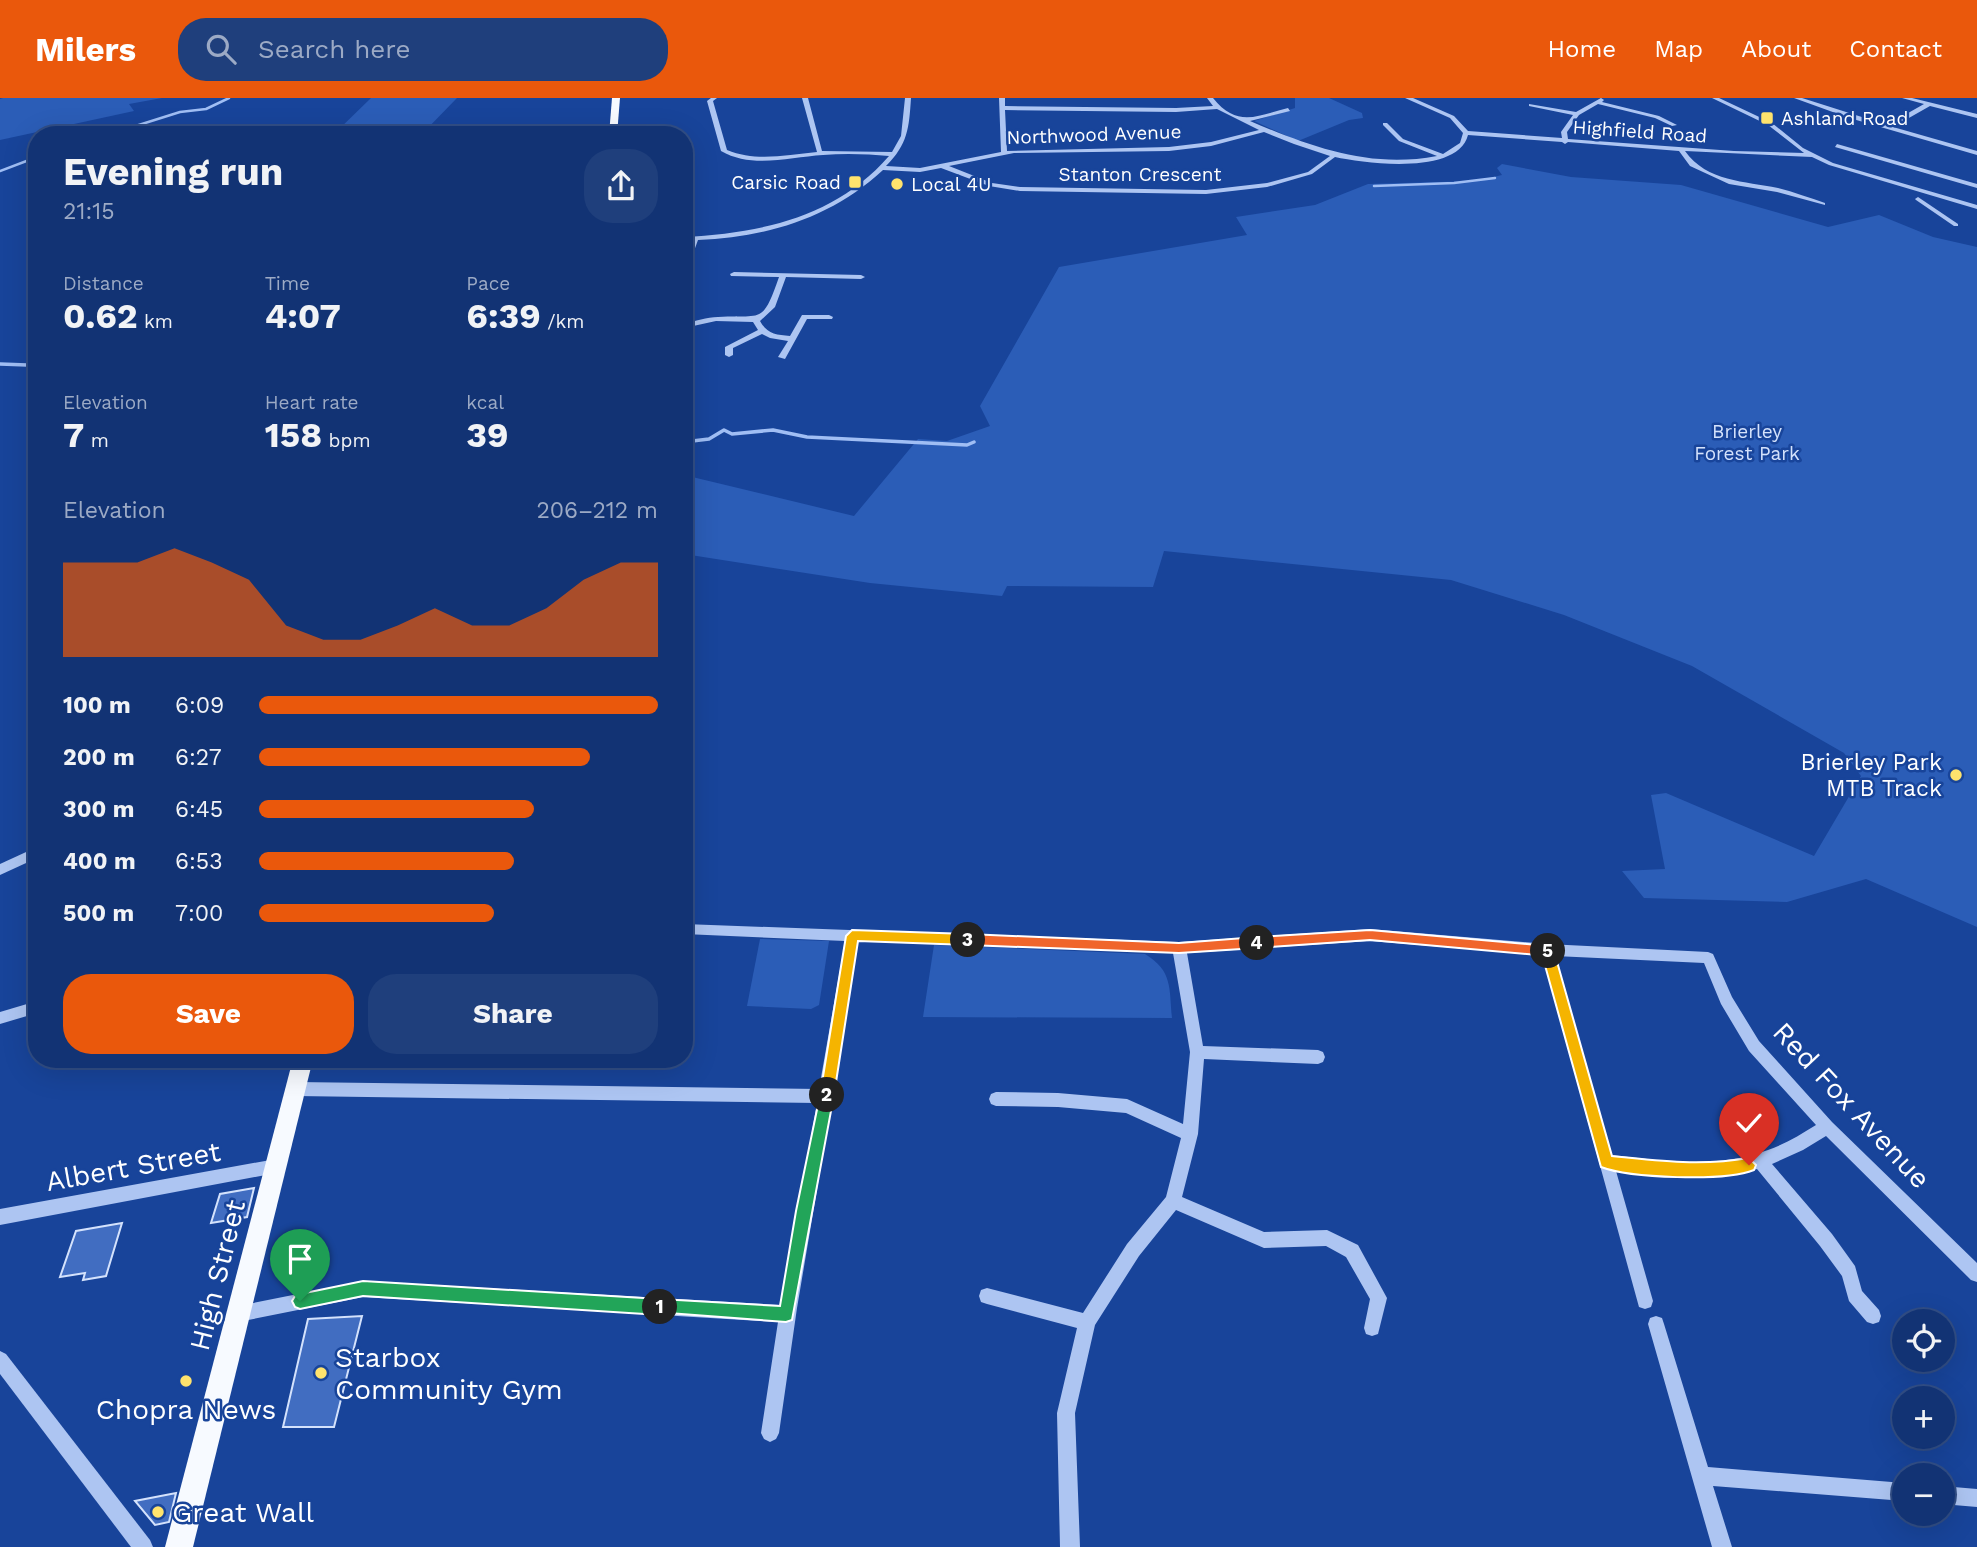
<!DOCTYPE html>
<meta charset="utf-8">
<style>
body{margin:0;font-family:"Work Sans",sans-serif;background:#1f3f7c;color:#f1f3f6;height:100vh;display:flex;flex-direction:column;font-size:26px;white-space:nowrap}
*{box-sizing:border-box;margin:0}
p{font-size:23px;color:#9caac5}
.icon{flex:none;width:38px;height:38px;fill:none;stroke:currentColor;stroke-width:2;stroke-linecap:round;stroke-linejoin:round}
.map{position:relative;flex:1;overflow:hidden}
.panel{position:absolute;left:28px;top:28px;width:665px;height:942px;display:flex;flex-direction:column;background:#123374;border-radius:28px;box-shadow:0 7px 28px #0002,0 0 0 2px #314e86}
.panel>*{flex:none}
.tools{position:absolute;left:1892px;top:1211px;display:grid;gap:14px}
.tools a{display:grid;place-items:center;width:63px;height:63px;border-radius:50%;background:#123374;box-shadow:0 7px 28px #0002,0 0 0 2px #314e86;font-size:35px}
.pin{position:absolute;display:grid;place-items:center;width:60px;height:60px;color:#fff;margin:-72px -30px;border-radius:50% 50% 50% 0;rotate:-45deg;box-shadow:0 0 7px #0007}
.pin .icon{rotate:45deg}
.km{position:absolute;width:35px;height:35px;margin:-18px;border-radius:50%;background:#222;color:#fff;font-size:19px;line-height:35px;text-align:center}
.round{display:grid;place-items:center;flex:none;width:74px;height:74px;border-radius:28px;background:#1f3f7c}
.head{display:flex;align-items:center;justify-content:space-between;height:119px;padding:0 35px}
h1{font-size:38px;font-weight:700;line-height:52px}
.figures{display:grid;grid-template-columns:repeat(3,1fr);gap:10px;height:119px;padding:7px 35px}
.figures div{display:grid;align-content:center}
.figures b{font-size:35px;font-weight:700}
.figures small{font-size:19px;font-weight:400}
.figures p{font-size:19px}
.chart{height:196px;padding:14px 35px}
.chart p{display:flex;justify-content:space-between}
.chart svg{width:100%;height:126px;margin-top:7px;fill:#ea580c;opacity:.7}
.cta{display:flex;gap:14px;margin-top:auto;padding:14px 35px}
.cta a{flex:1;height:80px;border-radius:28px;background:#ea580c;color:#fff;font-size:28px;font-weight:700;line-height:80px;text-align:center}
.cta a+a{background:#1f3f7c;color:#f1f3f6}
ul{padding:0 35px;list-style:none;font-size:23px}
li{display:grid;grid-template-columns:112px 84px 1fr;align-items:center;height:52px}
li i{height:18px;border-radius:9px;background:#ea580c}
header{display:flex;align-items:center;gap:42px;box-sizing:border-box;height:98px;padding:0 35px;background:#ea580c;color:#fff}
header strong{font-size:33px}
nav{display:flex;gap:38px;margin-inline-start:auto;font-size:24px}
.search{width:490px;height:63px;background:#1f3f7c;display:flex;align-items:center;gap:18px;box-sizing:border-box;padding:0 24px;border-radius:28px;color:#9caac5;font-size:26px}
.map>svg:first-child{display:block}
</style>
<header>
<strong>Milers</strong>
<div class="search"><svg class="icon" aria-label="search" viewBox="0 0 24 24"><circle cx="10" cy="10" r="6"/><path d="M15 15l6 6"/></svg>Search here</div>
<nav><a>Home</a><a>Map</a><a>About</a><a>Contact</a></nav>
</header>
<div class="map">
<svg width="1977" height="1449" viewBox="0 0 1977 1449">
<rect width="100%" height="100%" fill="#18449a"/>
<!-- green -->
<g fill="#2b5db7">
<path d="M 3,0 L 162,0 L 129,6 L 134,13 L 0,42 L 0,1 Z"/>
<path d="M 371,0 L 457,0 L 421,37 L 333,37 Z"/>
<path d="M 1295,0 L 1329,0 L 1362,15 L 1363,20 L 1349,22 L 1298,43 L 1254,23 L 1295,10 Z"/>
<path d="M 1502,66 L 1571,79 L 1681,87 L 1828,129 L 1879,117 L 1933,139 L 1977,149 L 1977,829 L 1866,781 L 1787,804 L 1644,800 L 1622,773 L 1665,771 L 1651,697 L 1666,695 L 1814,758 L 1861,678 L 1844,655 L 1692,568 L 1564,517 L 1451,482 L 1164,453 L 1153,489 L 1007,488 L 1002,498 L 870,485 L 684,456 L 684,377 L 854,418 L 918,341 L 947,343 L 990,328 L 980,308 L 1059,169 L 1247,137 L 1236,119 L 1315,107 L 1368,86 L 1476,83 L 1502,77 L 1497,70 Z"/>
<path d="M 760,841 L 829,843 L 819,907 L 811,911 L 747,908 Z"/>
<path d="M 934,847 L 1145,856 C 1173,873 1169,890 1172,920 L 923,919 Z"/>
</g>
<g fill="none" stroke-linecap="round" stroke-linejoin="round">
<!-- stream-far1 -->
<g stroke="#a0bef4" stroke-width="2.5">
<path d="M 107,37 L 180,14 L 206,11 L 229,0"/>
<path d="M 0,73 L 37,59"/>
<path d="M 1374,88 L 1454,85 L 1495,80"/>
</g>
<!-- stream -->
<g stroke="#a0bef4" stroke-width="3.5">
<path d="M 0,266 L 27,267 L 37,271"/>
<path d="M 684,344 L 709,341 L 724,332 L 732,336 L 773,332 L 807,339 L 967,347 L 974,344"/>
</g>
</g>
<!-- building -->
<g fill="#416dc1" stroke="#d4e2fc" stroke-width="2">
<path d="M 254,1090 L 247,1119 L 211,1125 L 220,1096 Z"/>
<path d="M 122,1125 L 106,1178 L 83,1182 L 85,1175 L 60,1179 L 76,1133 Z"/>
<path d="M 362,1218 L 334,1329 L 283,1329 L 308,1221 Z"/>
<path d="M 176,1395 L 169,1424 L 155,1427 L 135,1403 Z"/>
</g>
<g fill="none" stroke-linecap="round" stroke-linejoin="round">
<!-- minor -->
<g fill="#adc5f2" fill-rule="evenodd">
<path d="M 711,0 L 717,0 L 713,3 L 727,52 C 756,64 786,57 817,54 L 802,0 L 808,0 L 822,53 L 892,54 L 901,38 L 905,0 L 911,0 C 909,30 908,46 886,68 L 920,70 L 1001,54 L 999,0 L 1005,0 L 1005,8 L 1176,10 L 1213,8 L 1207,0 L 1213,0 C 1237,30 1257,18 1288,10 L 1290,13 L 1250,23 C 1311,49 1370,71 1437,58 L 1399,43 L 1383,27 L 1383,25 L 1387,25 L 1403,41 L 1443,56 L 1460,45 L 1463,35 L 1450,20 L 1405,0 L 1413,0 L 1454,18 L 1468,33 L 1562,40 L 1561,34 L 1573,17 L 1529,8 L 1529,6 L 1576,14 L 1601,0 L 1604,2 L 1602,4 L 1659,18 L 1677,27 L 1672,28 L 1655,20 L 1598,6 L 1579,17 L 1567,34 L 1568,41 L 1734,53 L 1804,55 L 1768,27 L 1712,0 L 1719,0 L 1772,25 L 1803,50 L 1833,65 L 1977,107 L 1977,111 L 1829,67 L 1812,59 L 1685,53 C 1707,84 1745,83 1778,90 C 1794,94 1810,100 1825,105 L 1825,107 L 1777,94 L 1729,86 L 1690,68 L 1679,53 L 1568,44 L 1565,46 L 1562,44 L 1468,37 C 1458,77 1367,66 1335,59 L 1312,76 L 1267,89 L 1206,96 L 1020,93 L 989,88 L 941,70 L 920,74 L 883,72 C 831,120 768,139 698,142 L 690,164 L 686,166 L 684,166 L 684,160 L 691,143 L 684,143 L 684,139 C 762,135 836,119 889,58 C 868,56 845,55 823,57 C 790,59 752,71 721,53 L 707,3 ZM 1217,11 L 1259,32 L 1211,44 L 1169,49 L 1007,53 L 1005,12 L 1176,14 ZM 1264,34 L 1294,46 L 1330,58 L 1308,74 L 1267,85 L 1206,92 L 1020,89 L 992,85 L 949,68 L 1014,55 L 1169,53 L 1211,48 Z"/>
<path d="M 1794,0 L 1802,0 L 1887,27 L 1924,6 L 1902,0 L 1912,0 L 1977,16 L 1977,20 L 1930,8 L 1893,29 L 1977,53 L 1977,57 L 1846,19 L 1821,27 L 1821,25 L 1841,17 Z"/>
<path d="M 1837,46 L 1977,86 L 1977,90 L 1835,49 Z"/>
<path d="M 1918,99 L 1958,126 L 1958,128 L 1954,128 L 1916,102 L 1915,101 Z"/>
<path d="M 734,174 L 861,177 L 865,179 L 861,181 L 786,179 L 775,209 L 760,223 C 767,236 776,237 790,238 L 802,217 L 829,217 L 833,219 L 832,221 L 807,221 L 785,261 L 778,259 L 788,243 L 770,240 L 762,236 L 733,250 L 733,257 L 729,259 L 725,257 L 725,249 L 758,232 L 753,224 L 716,223 L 684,230 L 684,226 C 695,223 707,219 718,219 C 762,216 762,228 779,179 L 731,178 L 730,176 Z"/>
<path d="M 37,749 L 37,760 L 0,777 L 0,766 Z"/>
<path d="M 684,826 L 1179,844 L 1370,831 L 1547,846 L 1708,854 L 1713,856 L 1732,899 L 1759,943 L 1832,1024 L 1977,1165 L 1977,1184 L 1971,1182 L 1826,1038 L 1803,1052 L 1772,1066 L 1832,1136 L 1855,1168 L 1862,1193 L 1879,1212 L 1881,1218 L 1879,1224 L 1873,1226 L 1867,1224 L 1849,1203 L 1842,1178 L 1820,1148 L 1757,1071 C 1711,1085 1663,1078 1616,1073 L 1653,1203 L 1651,1209 L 1645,1211 L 1639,1209 L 1542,857 L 1370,843 L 1187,855 L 1203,948 L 1318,952 L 1323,954 L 1325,959 L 1323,964 L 1318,966 L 1204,961 L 1198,1036 L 1182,1099 L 1264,1134 L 1327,1132 L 1358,1147 L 1387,1200 L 1378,1236 L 1372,1238 L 1366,1236 L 1364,1230 L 1370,1201 L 1346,1159 L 1326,1148 L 1264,1150 L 1176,1112 L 1139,1158 L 1095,1227 L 1075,1315 L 1080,1449 L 1060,1449 L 1057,1315 L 1077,1230 L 987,1206 L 981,1204 L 979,1198 L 981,1192 L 987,1190 L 1083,1215 L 1127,1146 L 1166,1099 L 1181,1040 L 1126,1015 L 1058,1009 L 996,1008 L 991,1006 L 989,1001 L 991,996 L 996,994 L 1058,995 L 1127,1001 L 1183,1026 L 1190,954 L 1173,855 L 858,843 L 833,995 L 834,998 L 832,1003 L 797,1210 L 779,1335 L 776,1341 L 770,1344 L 764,1341 L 761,1335 L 778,1224 L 363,1199 L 238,1224 L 232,1222 L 230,1216 L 232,1210 L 238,1208 L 363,1183 L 781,1207 L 817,1005 L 296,998 L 291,996 L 289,991 L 291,986 L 296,984 L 819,991 L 845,843 L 684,836 ZM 1555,858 L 1704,865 L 1721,906 L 1749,953 L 1816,1027 C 1800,1037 1785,1046 1768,1052 C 1717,1071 1664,1063 1612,1057 Z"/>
<path d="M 37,903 L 37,915 L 0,926 L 0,914 Z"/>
<path d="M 276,1061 L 281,1063 L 284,1068 L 281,1073 L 276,1075 L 0,1127 L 0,1111 Z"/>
<path d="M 1656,1218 L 1662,1220 L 1664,1226 L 1708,1369 L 1904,1385 L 1904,1403 L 1713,1388 L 1732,1449 L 1712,1449 L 1648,1226 L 1650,1220 Z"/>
<path d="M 0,1253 L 6,1256 L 150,1442 L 153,1449 L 131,1449 L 0,1276 Z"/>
<path d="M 1942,1388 L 1977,1391 L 1977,1409 L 1942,1406 Z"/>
</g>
<!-- major -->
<g fill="#f7faff" fill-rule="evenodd">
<path d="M 612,0 L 620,0 L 617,37 L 609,37 Z"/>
<path d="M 293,961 L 313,961 L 193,1449 L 165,1449 Z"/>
</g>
</g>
<!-- split-1 -->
<path fill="#22a559" stroke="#fff" stroke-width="2" d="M 363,1183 L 660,1201 L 666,1203 L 668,1209 L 666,1214 L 660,1217 L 363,1198 L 300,1211 L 295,1209 L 292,1203 L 295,1198 L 300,1196 Z"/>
<!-- split-2 -->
<path fill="#22a559" stroke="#fff" stroke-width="2" d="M 827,991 L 834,997 L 792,1222 L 786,1224 L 655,1214 L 652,1209 L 655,1203 L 660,1201 L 780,1208 L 796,1113 L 820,997 Z"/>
<!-- split-3 -->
<path fill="#f5b400" stroke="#fff" stroke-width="2" d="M 852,832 L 968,836 L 974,842 L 968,847 L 858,843 L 834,997 L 827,1004 L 820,997 L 846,838 Z"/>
<!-- split-4 -->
<path fill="#f0652b" stroke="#fff" stroke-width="2" d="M 968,836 L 1179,845 L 1257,839 L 1263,845 L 1257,850 L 1179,855 L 968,847 L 962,842 Z"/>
<!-- split-5 -->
<path fill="#f0652b" stroke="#fff" stroke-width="2" d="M 1370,832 L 1548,848 L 1554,853 L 1548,858 L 1370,842 L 1257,850 L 1251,845 L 1257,839 Z"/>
<!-- split-6 -->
<path fill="#f5b400" stroke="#fff" stroke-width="2" d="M 1548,848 L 1554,853 L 1612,1058 C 1659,1063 1702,1068 1749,1060 L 1756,1067 L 1754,1072 C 1724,1084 1630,1080 1601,1069 L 1541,853 Z"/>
<!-- markers -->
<g fill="#ffe36d" stroke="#18449a" stroke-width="2.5">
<rect x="1760" y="13" width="14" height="14" rx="3.5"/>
<rect x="848" y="77" width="14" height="14" rx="3.5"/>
<circle cx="897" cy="86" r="7"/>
<circle cx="1956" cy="677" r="7"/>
<circle cx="321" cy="1275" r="7"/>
<circle cx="186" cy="1283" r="7"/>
<circle cx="158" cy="1414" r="7"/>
</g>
<g text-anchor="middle" stroke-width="5" stroke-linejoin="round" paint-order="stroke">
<!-- far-poi labels -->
<g font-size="19" fill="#fff" stroke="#18449a" text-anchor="start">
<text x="1781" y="27">Ashland Road</text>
<text x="841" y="91" text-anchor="end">Carsic Road</text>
<text x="911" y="93">Local 4U</text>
</g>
<!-- far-street labels -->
<g font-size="19" fill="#fff" stroke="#18449a">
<text transform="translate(1640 33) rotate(4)" y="7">Highfield Road</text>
<text transform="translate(1094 36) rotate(-2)" y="7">Northwood Avenue</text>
<text x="1140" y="83">Stanton Crescent</text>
</g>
<!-- far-park labels -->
<g font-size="19" fill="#d4e2fc" stroke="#18449a">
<text x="1747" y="340">Brierley<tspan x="1747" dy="22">Forest Park</tspan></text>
</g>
<!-- poi labels -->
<g font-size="23" fill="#fff" stroke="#18449a" text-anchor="end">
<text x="1942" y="672">Brierley Park<tspan x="1942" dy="26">MTB Track</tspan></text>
</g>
<!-- near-street labels -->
<g font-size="28" fill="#fff" stroke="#18449a">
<text transform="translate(1852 1007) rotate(47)" y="10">Red Fox Avenue</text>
<text transform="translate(133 1068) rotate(-10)" y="10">Albert Street</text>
<text transform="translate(217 1177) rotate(-76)" y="10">High Street</text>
</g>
<!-- near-poi labels -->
<g font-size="28" fill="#fff" stroke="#18449a" text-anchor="start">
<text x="335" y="1269">Starbox<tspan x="335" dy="32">Community Gym</tspan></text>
<text x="186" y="1321" text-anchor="middle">Chopra News</text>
<text x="172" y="1424">Great Wall</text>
</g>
</g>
</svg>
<div class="tools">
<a><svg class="icon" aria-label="locate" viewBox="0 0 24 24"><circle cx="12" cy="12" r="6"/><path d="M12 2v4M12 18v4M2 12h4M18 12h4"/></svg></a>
<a>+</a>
<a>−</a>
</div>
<div class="pin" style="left:300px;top:1203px;background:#1e9e55"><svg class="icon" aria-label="arrive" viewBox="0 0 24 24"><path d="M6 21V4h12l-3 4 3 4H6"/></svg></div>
<div class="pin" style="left:1749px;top:1067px;background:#d93025"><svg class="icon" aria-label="check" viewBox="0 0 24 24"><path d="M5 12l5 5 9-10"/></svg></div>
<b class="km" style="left:660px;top:1209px">1</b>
<b class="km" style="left:827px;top:997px">2</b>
<b class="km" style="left:968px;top:842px">3</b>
<b class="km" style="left:1257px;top:845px">4</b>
<b class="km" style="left:1548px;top:853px">5</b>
<section class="panel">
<div class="head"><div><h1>Evening run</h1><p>21:15</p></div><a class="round"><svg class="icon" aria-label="share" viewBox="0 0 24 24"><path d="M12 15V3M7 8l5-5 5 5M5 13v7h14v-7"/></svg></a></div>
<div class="figures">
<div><p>Distance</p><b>0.62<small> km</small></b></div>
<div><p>Time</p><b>4:07</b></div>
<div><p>Pace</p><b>6:39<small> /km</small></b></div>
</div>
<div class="figures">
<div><p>Elevation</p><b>7<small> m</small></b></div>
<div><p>Heart rate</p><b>158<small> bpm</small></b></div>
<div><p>kcal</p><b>39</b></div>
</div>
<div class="chart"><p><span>Elevation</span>206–212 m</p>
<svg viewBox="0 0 160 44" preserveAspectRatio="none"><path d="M0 44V11L10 11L20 11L30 6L40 11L50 17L60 33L70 38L80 38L90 33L100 27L110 33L120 33L130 27L140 17L150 11L160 11V44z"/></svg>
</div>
<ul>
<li><b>100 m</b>6:09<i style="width:100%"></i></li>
<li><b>200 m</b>6:27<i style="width:83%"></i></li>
<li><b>300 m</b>6:45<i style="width:69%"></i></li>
<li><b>400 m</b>6:53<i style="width:64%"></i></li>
<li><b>500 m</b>7:00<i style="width:59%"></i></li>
</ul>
<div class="cta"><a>Save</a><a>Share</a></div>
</section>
</div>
